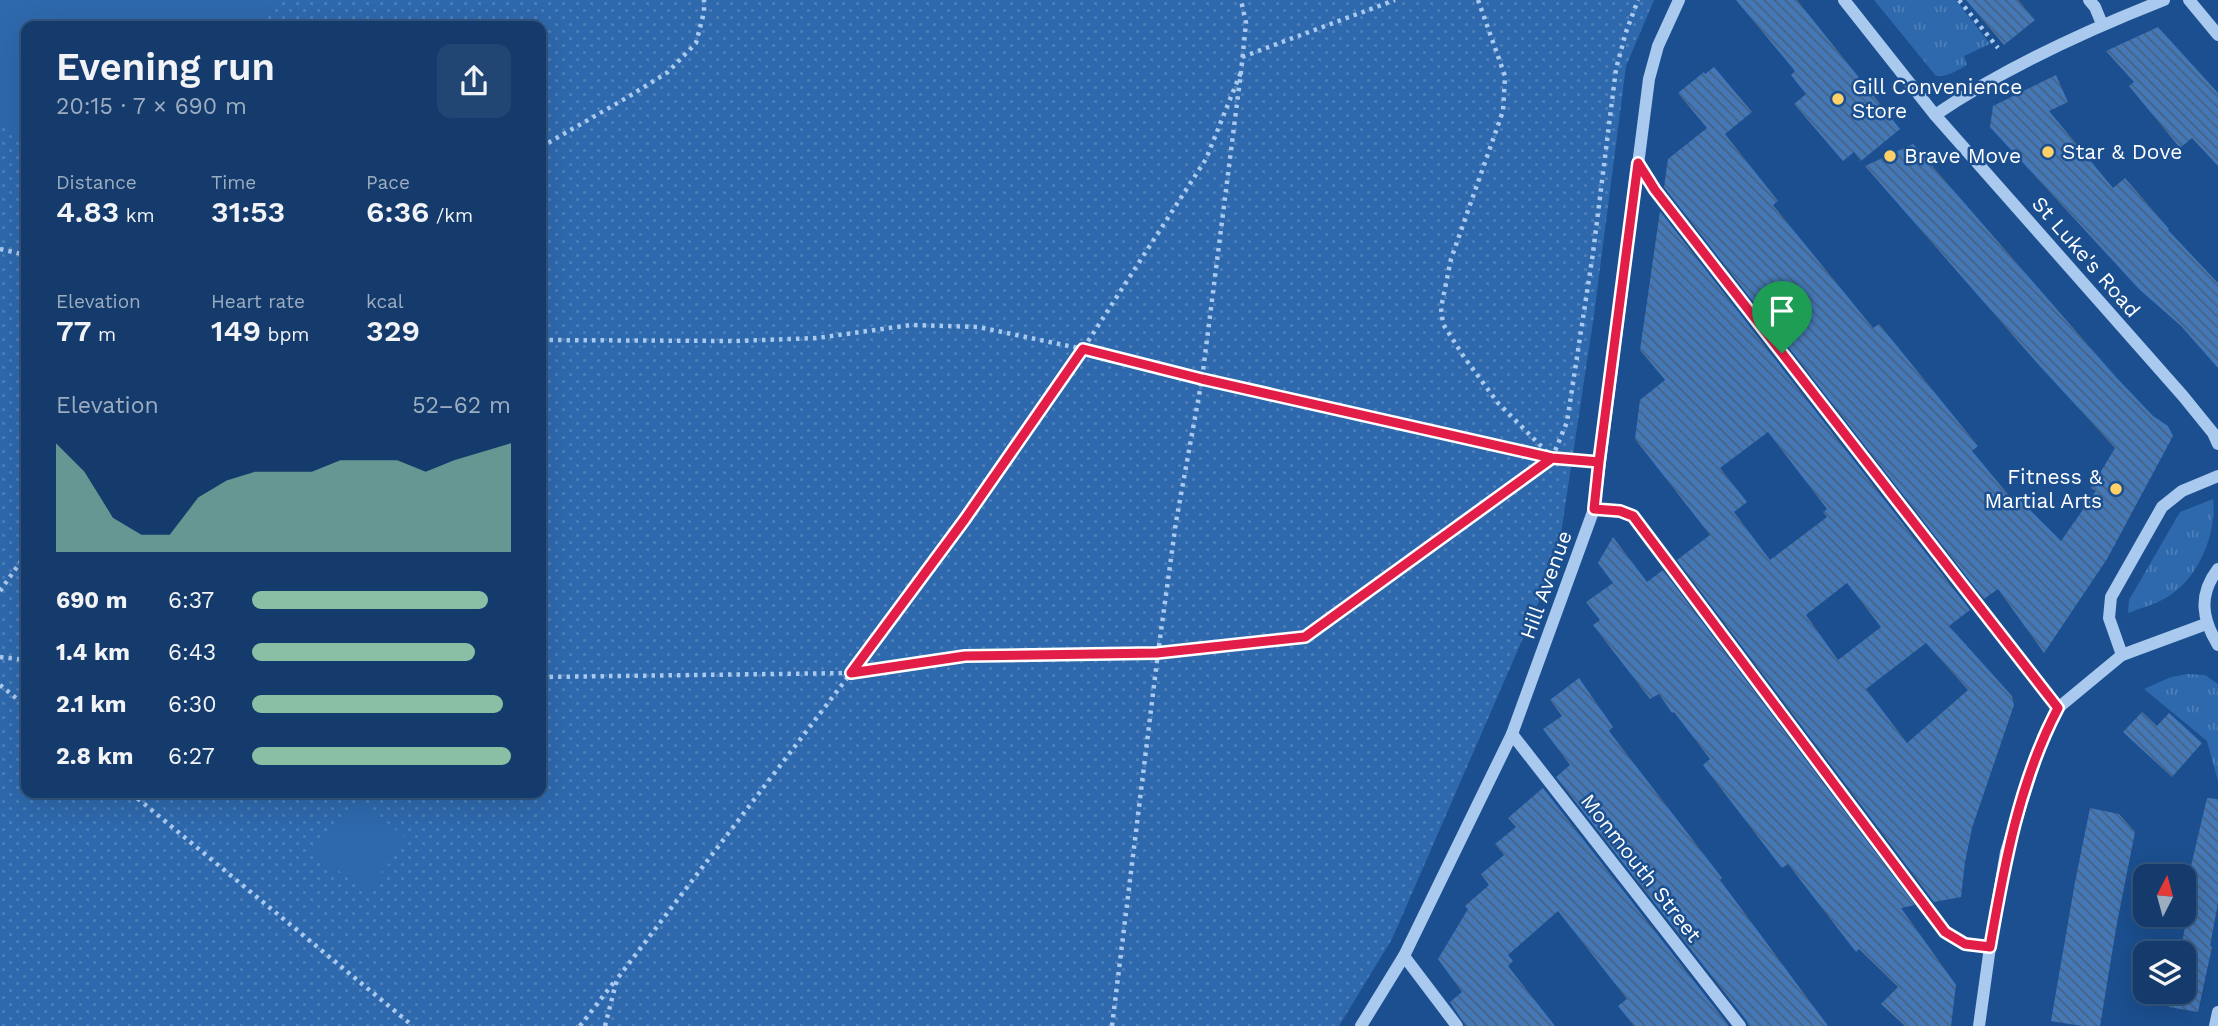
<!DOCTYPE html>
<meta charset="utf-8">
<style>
body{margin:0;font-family:"Work Sans",sans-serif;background:#214673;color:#f1f3f6;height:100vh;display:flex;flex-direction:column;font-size:26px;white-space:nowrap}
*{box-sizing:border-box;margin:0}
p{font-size:23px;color:#9dadc1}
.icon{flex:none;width:38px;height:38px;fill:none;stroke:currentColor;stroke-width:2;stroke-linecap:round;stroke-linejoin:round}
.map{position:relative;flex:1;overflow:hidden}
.panel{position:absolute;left:21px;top:21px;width:525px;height:777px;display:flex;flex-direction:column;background:#143b6b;border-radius:14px;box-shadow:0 7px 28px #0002,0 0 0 2px #33557e}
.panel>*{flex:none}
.needle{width:46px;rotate:6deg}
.tools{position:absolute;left:2133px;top:864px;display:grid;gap:14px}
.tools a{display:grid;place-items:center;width:63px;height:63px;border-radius:14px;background:#143b6b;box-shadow:0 7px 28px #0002,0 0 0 2px #33557e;font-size:35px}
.pin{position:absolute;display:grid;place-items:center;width:60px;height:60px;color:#fff;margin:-72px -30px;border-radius:50% 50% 50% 0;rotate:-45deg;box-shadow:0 0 7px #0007}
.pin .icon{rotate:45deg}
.round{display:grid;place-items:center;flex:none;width:74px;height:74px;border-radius:14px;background:#214673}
.overview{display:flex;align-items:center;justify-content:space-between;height:119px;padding:0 35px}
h1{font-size:38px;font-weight:600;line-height:52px}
.figures{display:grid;grid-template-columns:repeat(3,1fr);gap:10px;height:119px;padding:7px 35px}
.figures div{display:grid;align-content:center}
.figures b{font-size:30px;font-weight:600}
.figures small{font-size:19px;font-weight:400}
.figures p{font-size:19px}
.chart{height:196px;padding:14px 35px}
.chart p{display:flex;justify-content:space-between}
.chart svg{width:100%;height:126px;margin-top:7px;fill:#8abfa5;opacity:.7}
ul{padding:0 35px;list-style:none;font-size:23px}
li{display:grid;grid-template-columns:112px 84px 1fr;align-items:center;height:52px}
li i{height:18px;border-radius:9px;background:#8abfa5}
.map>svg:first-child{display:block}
</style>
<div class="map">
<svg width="2218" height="1026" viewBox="0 0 2218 1026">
<defs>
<pattern id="grass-tufts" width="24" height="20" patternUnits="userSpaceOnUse" patternTransform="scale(1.75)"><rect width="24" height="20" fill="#2e69ad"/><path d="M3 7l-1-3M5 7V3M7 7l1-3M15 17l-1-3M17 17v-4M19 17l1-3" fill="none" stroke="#4d80b9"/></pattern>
<pattern id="park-dots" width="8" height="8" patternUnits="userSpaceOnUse" patternTransform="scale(1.75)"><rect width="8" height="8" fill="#2e69ad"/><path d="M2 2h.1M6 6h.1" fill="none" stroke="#4d80b9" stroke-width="1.8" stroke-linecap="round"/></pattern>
<pattern id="building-back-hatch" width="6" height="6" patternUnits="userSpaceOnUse" patternTransform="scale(1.75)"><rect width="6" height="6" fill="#4478b7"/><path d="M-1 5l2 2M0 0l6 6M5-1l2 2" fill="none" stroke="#486282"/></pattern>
</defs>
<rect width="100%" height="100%" fill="#1b4f8f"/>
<!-- grass -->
<g fill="url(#grass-tufts)">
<path d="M 1874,0 L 1956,0 L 1990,44 L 1964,56 L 1967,65 C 1958,70 1948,77 1936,76 Z"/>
<path d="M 2213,499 C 2217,533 2199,577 2169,596 C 2157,604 2141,608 2128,613 L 2129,600 L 2180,512 Z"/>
<path d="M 2188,674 L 2205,675 L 2218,684 L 2218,781 L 2207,741 L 2144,689 L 2171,677 Z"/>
</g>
<!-- park -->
<path fill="url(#park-dots)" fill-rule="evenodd" d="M 0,0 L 1654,0 L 1626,66 L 1594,315 L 1557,560 L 1392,939 L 1339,1026 L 0,1026 ZM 26,26 L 541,26 L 541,793 L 26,793 Z"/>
<!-- pitch -->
<g fill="#2e69ad">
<path d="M 0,0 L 276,0 L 249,26 L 26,26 L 26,149 L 0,122 Z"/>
<path d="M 359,800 L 408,840 L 365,892 L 315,852 Z"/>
</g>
<!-- building -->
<g fill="url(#building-back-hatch)" fill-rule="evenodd">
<path d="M 1736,0 L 1797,0 L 1900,129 L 1861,161 L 1854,152 L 1843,161 L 1794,104 L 1806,94 L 1791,75 L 1795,71 Z"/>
<path d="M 1966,0 L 2018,0 L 2035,20 L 2004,45 Z"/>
<path d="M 2158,27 L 2218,93 L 2218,166 L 2192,138 L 2180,148 L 2129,86 L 2134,82 L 2106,51 Z"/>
<path d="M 1714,67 L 1752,112 L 1725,134 L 1778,201 L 1773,205 L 1873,328 L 1879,324 L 1910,362 L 1978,446 L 1972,451 L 2011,498 L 2015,495 L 2061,541 L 2096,491 L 2091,488 L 2115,448 L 2038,364 L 1865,166 L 1913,144 L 2115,376 L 2153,416 L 2168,426 L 2173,436 L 2107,559 L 2044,653 L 1998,589 L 1984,599 L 1664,187 L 1668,159 L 1707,128 L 1678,93 L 1704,72 L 1705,74 Z"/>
<path d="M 2056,75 L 2068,102 L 2049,111 L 2113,188 L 2125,178 L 2169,229 L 2168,230 L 2218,283 L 2218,368 L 2181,326 L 2139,289 L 1990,127 L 1993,106 Z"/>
<path d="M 1660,211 L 1970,610 L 1949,626 L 2012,696 L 2014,705 L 1972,828 L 1965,862 L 1961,897 L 1934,902 L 1677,560 L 1710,535 L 1635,439 L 1640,400 L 1665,380 L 1640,350 ZM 1768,432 L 1827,509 L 1823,512 L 1827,517 L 1770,560 L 1734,512 L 1747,502 L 1720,468 ZM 1847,583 L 1881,627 L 1838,660 L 1806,615 ZM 1926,643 L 1968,690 L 1907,743 L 1866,689 Z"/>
<path d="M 1613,537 L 1647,582 L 1663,570 L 1915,905 L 1901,908 L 1956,985 L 1951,1026 L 1905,1026 L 1881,1004 L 1898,987 L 1859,949 L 1856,952 L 1788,864 L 1782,868 L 1703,765 L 1710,759 L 1674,712 L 1672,713 L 1659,694 L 1650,699 L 1593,625 L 1600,620 L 1586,602 L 1613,583 L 1598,563 Z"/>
<path d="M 1579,678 L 1613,727 L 1609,731 L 1722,878 L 1720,880 L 1828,1026 L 1749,1026 L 1747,1021 L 1556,777 L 1570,765 L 1543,729 L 1562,716 L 1550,700 Z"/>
<path d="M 2142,712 L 2157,726 L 2169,713 L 2202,743 L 2172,777 L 2123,732 Z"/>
<path d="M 1543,788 L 1729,1026 L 1634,1026 L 1618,1006 L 1627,999 L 1558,911 L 1508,955 L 1513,961 L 1508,966 L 1555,1026 L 1466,1026 L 1450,1002 L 1462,992 L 1438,959 L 1468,909 L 1465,906 L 1489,885 L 1481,874 L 1504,855 L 1495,844 L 1516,827 L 1508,818 Z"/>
<path d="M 2207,798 L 2218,799 L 2218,903 L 2210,946 L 2212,947 L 2198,1012 L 2169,1007 L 2172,992 L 2184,992 L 2184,954 L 2180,954 L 2193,884 L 2187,883 Z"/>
<path d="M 2090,808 L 2119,814 L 2135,832 L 2117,923 L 2100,1026 L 2082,1026 L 2051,1021 L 2075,882 Z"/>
</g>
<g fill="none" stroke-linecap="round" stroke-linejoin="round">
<!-- path -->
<g stroke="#a9c9ee" stroke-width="4.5" stroke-dasharray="3.5 5" stroke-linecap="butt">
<path d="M 1478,0 L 1505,76 L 1503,111 L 1451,259 L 1441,308 L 1443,324 L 1464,357 L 1498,403 L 1552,457"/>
<path d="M 1959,0 L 1998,48"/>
<path d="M 1242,57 L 1395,0"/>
<path d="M 541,147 L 628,97 L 668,72 L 696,43 L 704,12 L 704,0"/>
<path d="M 0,249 L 26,255"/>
<path d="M 541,340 L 735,341 L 817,338 L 911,325 L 978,327 L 1083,349 L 1202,379 L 1552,458 L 1577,459"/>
<path d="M 0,591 L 26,554"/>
<path d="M 0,657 L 26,660"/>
<path d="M 541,677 L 851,673 L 965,656 L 1158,653 L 1305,637 L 1552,458 L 1567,422 L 1593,253 L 1616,69 L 1626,32 L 1638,0"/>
<path d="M 0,685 L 26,706"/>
<path d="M 131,793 L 413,1026"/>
<path d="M 580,1026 L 614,982"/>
<path d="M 605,1026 L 617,979 L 851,673 L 965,519 L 1083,349 L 1206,159 L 1241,72"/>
<path d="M 1112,1026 L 1158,653 L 1176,522 L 1202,379 L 1241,72 L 1246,23 L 1241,0"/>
</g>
<!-- minor -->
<g stroke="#a9c9ee" stroke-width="12">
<path d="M 1844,0 L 1935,115 L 2183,396 L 2213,433 L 2218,444"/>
<path d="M 2089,0 L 2095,7 L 2102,24"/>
<path d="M 2189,0 L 2218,35"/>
<path d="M 1935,115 C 2006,67 2085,31 2164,0"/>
<path d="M 1638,163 L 1655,190 L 2058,708"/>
<path d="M 1594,509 L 1620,511 L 1633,516 L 1946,932 L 1965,944 L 1990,947"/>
<path d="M 2218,569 C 2198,595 2202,619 2218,645"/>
<path d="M 2122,655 L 2109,618 L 2111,597 L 2162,507 L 2182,491 L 2218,476"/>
<path d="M 1512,734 L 1740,1026"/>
<path d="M 1404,956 L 1457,1026"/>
<path d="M 1361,1026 L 1404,956 L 1512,734 L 1594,509 L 1649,79 L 1658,46 L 1679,0"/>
<path d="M 1979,1026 L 1990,947 L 2006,852 L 2043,737 L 2058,708 L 2122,655 L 2206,624"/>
<path d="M 2215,1026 L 2218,1012"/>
</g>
</g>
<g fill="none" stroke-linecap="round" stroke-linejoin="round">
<defs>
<path id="route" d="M 1782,353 L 1655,190 L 1638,163 L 1599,462 L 1552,458 L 1202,379 L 1083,349 L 965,519 L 851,673 L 965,656 L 1157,653 L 1305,637 L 1552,458 L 1599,462 L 1594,509 L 1620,511 L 1633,516 L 1945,932 L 1965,944 L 1990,947 C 2004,866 2019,782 2058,708 L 1782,353"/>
</defs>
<!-- route casing -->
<use href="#route" stroke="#fff" stroke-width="14"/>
<!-- route -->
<use href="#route" stroke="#e11d48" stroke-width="9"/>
</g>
<!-- markers -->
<g fill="#ffd166" stroke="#1b4f8f" stroke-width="2.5">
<circle cx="1838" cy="99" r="7"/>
<circle cx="2048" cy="152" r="7"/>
<circle cx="1890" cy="156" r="7"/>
<circle cx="2116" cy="489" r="7"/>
</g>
<g text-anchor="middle" stroke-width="5" stroke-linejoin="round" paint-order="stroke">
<!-- poi labels -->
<g font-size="21" fill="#fff" stroke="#1b4f8f" text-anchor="start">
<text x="1852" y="94">Gill Convenience<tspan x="1852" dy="24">Store</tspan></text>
<text x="2062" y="159">Star &amp; Dove</text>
<text x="1904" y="163">Brave Move</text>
<text x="2102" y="484" text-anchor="end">Fitness &amp;<tspan x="2102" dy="24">Martial Arts</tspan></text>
</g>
<!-- street labels -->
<g font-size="21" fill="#fff" stroke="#1b4f8f">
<text transform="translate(2086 257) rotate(49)" y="7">St Luke's Road</text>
<text transform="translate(1546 585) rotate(-70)" y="7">Hill Avenue</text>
<text transform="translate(1641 868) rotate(52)" y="7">Monmouth Street</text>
</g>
</g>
</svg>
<div class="tools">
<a><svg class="needle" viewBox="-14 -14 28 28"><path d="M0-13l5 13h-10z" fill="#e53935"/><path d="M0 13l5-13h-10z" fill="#9dadc1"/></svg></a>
<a><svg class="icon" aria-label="layers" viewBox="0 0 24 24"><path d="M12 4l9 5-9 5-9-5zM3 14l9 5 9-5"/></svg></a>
</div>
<div class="pin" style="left:1782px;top:353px;background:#1e9e55"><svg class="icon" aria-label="arrive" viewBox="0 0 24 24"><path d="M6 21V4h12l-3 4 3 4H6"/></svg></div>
<section class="panel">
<div class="overview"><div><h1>Evening run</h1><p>20:15 · 7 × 690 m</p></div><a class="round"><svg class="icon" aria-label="share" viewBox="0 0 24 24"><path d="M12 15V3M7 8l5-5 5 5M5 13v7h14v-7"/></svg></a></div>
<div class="figures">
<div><p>Distance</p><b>4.83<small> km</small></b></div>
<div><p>Time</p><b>31:53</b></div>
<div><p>Pace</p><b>6:36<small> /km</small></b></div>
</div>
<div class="figures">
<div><p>Elevation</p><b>77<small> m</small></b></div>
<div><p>Heart rate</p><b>149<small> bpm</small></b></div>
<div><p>kcal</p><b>329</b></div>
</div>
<div class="chart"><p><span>Elevation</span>52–62 m</p>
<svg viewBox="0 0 160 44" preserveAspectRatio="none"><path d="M0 44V6L10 16L20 32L30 38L40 38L50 25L60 19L70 16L80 16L90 16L100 12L110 12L120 12L130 16L140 12L150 9L160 6V44z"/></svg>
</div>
<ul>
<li><b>690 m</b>6:37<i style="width:91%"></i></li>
<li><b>1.4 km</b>6:43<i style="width:86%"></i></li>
<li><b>2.1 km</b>6:30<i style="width:97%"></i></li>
<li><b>2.8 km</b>6:27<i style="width:100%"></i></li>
</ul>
</section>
</div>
